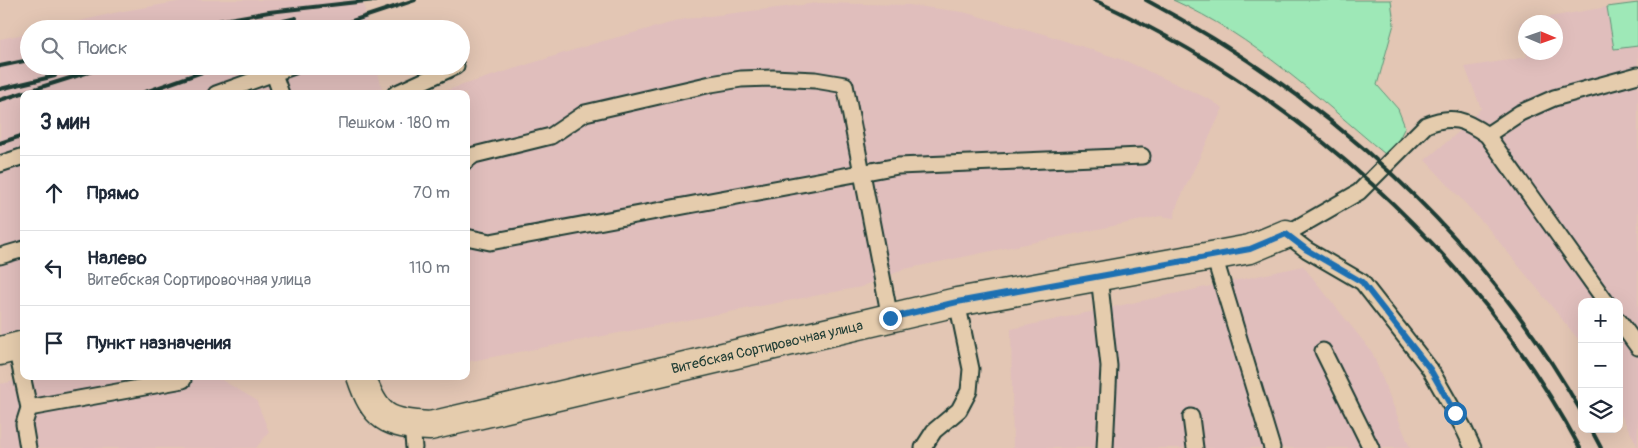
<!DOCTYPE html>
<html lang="ru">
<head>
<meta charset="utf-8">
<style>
	body { margin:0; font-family:Pangolin,sans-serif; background:#f6f6f7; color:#1f2937 }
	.controls { position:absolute; right:15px; bottom:15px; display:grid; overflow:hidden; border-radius:10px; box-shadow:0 5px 20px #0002 }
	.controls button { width:45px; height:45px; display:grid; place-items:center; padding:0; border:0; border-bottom:1px solid #e0e1e3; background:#fff; color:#1f2937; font:25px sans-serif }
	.compass { position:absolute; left:1518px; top:15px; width:45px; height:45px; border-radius:50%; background:#fff; box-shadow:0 5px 20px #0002; rotate:92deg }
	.stop { position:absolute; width:15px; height:15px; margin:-11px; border:4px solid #1f6fb2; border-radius:50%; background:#fff }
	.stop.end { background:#1f6fb2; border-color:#fff; box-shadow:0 1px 5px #0008 }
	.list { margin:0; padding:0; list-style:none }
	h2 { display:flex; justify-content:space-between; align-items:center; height:65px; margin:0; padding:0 20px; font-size:21px }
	h2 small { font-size:16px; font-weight:400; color:#747a83 }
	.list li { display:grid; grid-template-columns:32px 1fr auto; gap:15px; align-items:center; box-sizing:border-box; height:75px; padding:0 20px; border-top:1px solid #e0e1e3 }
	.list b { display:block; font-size:19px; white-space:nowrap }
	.list p { margin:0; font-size:16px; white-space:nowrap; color:#747a83 }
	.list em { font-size:16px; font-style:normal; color:#747a83 }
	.icon { flex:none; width:28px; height:28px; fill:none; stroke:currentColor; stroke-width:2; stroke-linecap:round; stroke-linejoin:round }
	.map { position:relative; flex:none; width:1638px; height:448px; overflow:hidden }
	.search { position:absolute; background:#fff; box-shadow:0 5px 20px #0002; left:20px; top:20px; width:450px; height:55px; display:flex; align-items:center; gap:12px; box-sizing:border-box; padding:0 18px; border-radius:28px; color:#747a83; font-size:19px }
	.panel { position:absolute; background:#fff; box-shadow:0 5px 20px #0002; left:20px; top:90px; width:450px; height:290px; border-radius:10px }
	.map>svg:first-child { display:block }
</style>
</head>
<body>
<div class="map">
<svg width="1638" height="448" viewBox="0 0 1638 448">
	<rect width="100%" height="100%" fill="#e3c6b4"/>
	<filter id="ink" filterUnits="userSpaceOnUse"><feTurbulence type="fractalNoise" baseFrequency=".02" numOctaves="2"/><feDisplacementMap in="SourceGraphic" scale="10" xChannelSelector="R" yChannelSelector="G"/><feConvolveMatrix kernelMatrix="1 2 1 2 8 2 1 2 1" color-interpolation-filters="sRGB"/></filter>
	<g filter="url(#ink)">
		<g fill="#e0bebc">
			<polygon points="189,0 363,0 368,29 45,29 123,11"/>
			<polygon points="818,3 909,5 963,12 1047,35 1126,61 1209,99 1223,108 1177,205 1174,218 1161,216 905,269 861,287 466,362 466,94 434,94 596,43 685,19"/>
			<polygon points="1607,7 1614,49 1638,46 1638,447 1619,411 1619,302 1582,302 1582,344 1488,228 1425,160 1461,130 1481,108 1465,67 1527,57 1526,53 1556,52 1556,22 1526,22 1525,49 1520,22"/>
			<polygon points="29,33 29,66 376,66 382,88 364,94 24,94 24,333 0,339 0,39"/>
			<polygon points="1303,266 1372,352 1410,448 1013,448 1011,329"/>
			<polygon points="39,376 215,376 256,400 269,432 256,448 0,448 0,384"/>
		</g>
		<g fill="#9ee8b7" stroke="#5e9276">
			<path d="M1173,0H1391L1394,24L1377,85L1398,109L1405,127L1396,145L1385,154C1318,98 1254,36 1173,0Z"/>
			<polygon points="1638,3 1638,46 1614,49 1607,7"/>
		</g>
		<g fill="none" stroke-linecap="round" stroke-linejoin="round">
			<g stroke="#1f3d34" stroke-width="19">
				<g id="lane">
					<polyline points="274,74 281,94"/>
					<polyline points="216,94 294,66"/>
					<polyline points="395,94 456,66"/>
					<polyline points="1487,135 1520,113 1554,98 1638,75"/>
					<polyline points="466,161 474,155 551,136 585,113 711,84 741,79 773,78 815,80 845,85 890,318"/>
					<polyline points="0,164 24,156"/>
					<polyline points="466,237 490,242 898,166 1142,156"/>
					<polyline points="0,256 24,249"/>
					<polyline points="1214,256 1272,448"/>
					<polyline points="1099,276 1109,366 1105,448"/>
					<polyline points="1619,321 1638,347"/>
					<polyline points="16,347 29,408 24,424 28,448"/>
					<polyline points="1323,351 1371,448"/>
					<polyline points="29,408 183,380"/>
					<polyline points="1191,417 1195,448"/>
					<polyline points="412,425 414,448"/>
					<polyline points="923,448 934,431 959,410 969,391 971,369 957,302"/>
					<path d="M1473,448L1463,427L1430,369L1362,282L1307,250L1286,234L1359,192L1426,125C1452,114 1465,120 1487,135L1606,302"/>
				</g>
			</g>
			<g stroke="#1f3d34" stroke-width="31">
				<g id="street">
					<polyline points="0,351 24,345"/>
					<path d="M361,376C375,418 387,424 430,426L957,302L1250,249L1286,234"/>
				</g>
			</g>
			<use href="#lane" stroke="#e5ccad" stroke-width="15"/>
			<use href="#street" stroke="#e5ccad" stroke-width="28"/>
			<g stroke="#1f3d34" stroke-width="4">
				<path d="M1094,0C1295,92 1475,252 1580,448"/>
				<path d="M1146,0C1325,95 1482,236 1582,413"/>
				<polyline points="172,29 269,12 375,0"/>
				<polyline points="250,29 296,18"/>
				<polyline points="328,29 415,0"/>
				<polyline points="0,66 29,60"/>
				<polyline points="0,89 55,76"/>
				<polyline points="140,94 219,66"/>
				<polyline points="0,100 108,66"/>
				<polyline points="0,143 24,135"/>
				<polyline points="1591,429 1601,448"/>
			</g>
		</g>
	</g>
	<g fill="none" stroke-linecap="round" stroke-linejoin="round" filter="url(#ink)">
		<polyline stroke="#1f6fb2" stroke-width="6" points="890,318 957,302 1250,249 1286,234 1307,250 1362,282 1430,369 1455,413"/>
	</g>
	<g text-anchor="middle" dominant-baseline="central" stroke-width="4" stroke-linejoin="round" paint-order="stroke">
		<g font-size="14" fill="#1f3d34" stroke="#e5ccad">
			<text transform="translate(767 347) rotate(-13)">Витебская Сортировочная улица</text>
		</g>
	</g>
</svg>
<div class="controls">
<button>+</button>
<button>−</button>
<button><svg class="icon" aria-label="layers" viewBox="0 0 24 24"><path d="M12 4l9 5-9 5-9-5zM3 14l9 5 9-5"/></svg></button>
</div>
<svg class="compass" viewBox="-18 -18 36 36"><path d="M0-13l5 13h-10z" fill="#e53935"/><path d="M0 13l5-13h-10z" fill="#747a83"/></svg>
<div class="stop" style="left:1455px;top:413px"></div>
<div class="stop end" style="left:890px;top:318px"></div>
<div class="search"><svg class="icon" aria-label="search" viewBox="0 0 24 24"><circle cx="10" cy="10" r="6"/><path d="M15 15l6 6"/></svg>Поиск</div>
<section class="panel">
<h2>3 мин<small>Пешком · 180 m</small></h2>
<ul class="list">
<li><svg class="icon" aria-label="ahead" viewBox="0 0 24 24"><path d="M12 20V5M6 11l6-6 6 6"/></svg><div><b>Прямо</b></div><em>70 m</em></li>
<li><svg class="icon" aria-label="left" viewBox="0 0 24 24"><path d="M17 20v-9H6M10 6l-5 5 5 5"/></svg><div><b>Налево</b><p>Витебская Сортировочная улица</p></div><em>110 m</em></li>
<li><svg class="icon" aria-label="arrive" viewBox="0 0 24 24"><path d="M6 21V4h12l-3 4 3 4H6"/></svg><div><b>Пункт назначения</b></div></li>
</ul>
</section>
</div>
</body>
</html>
